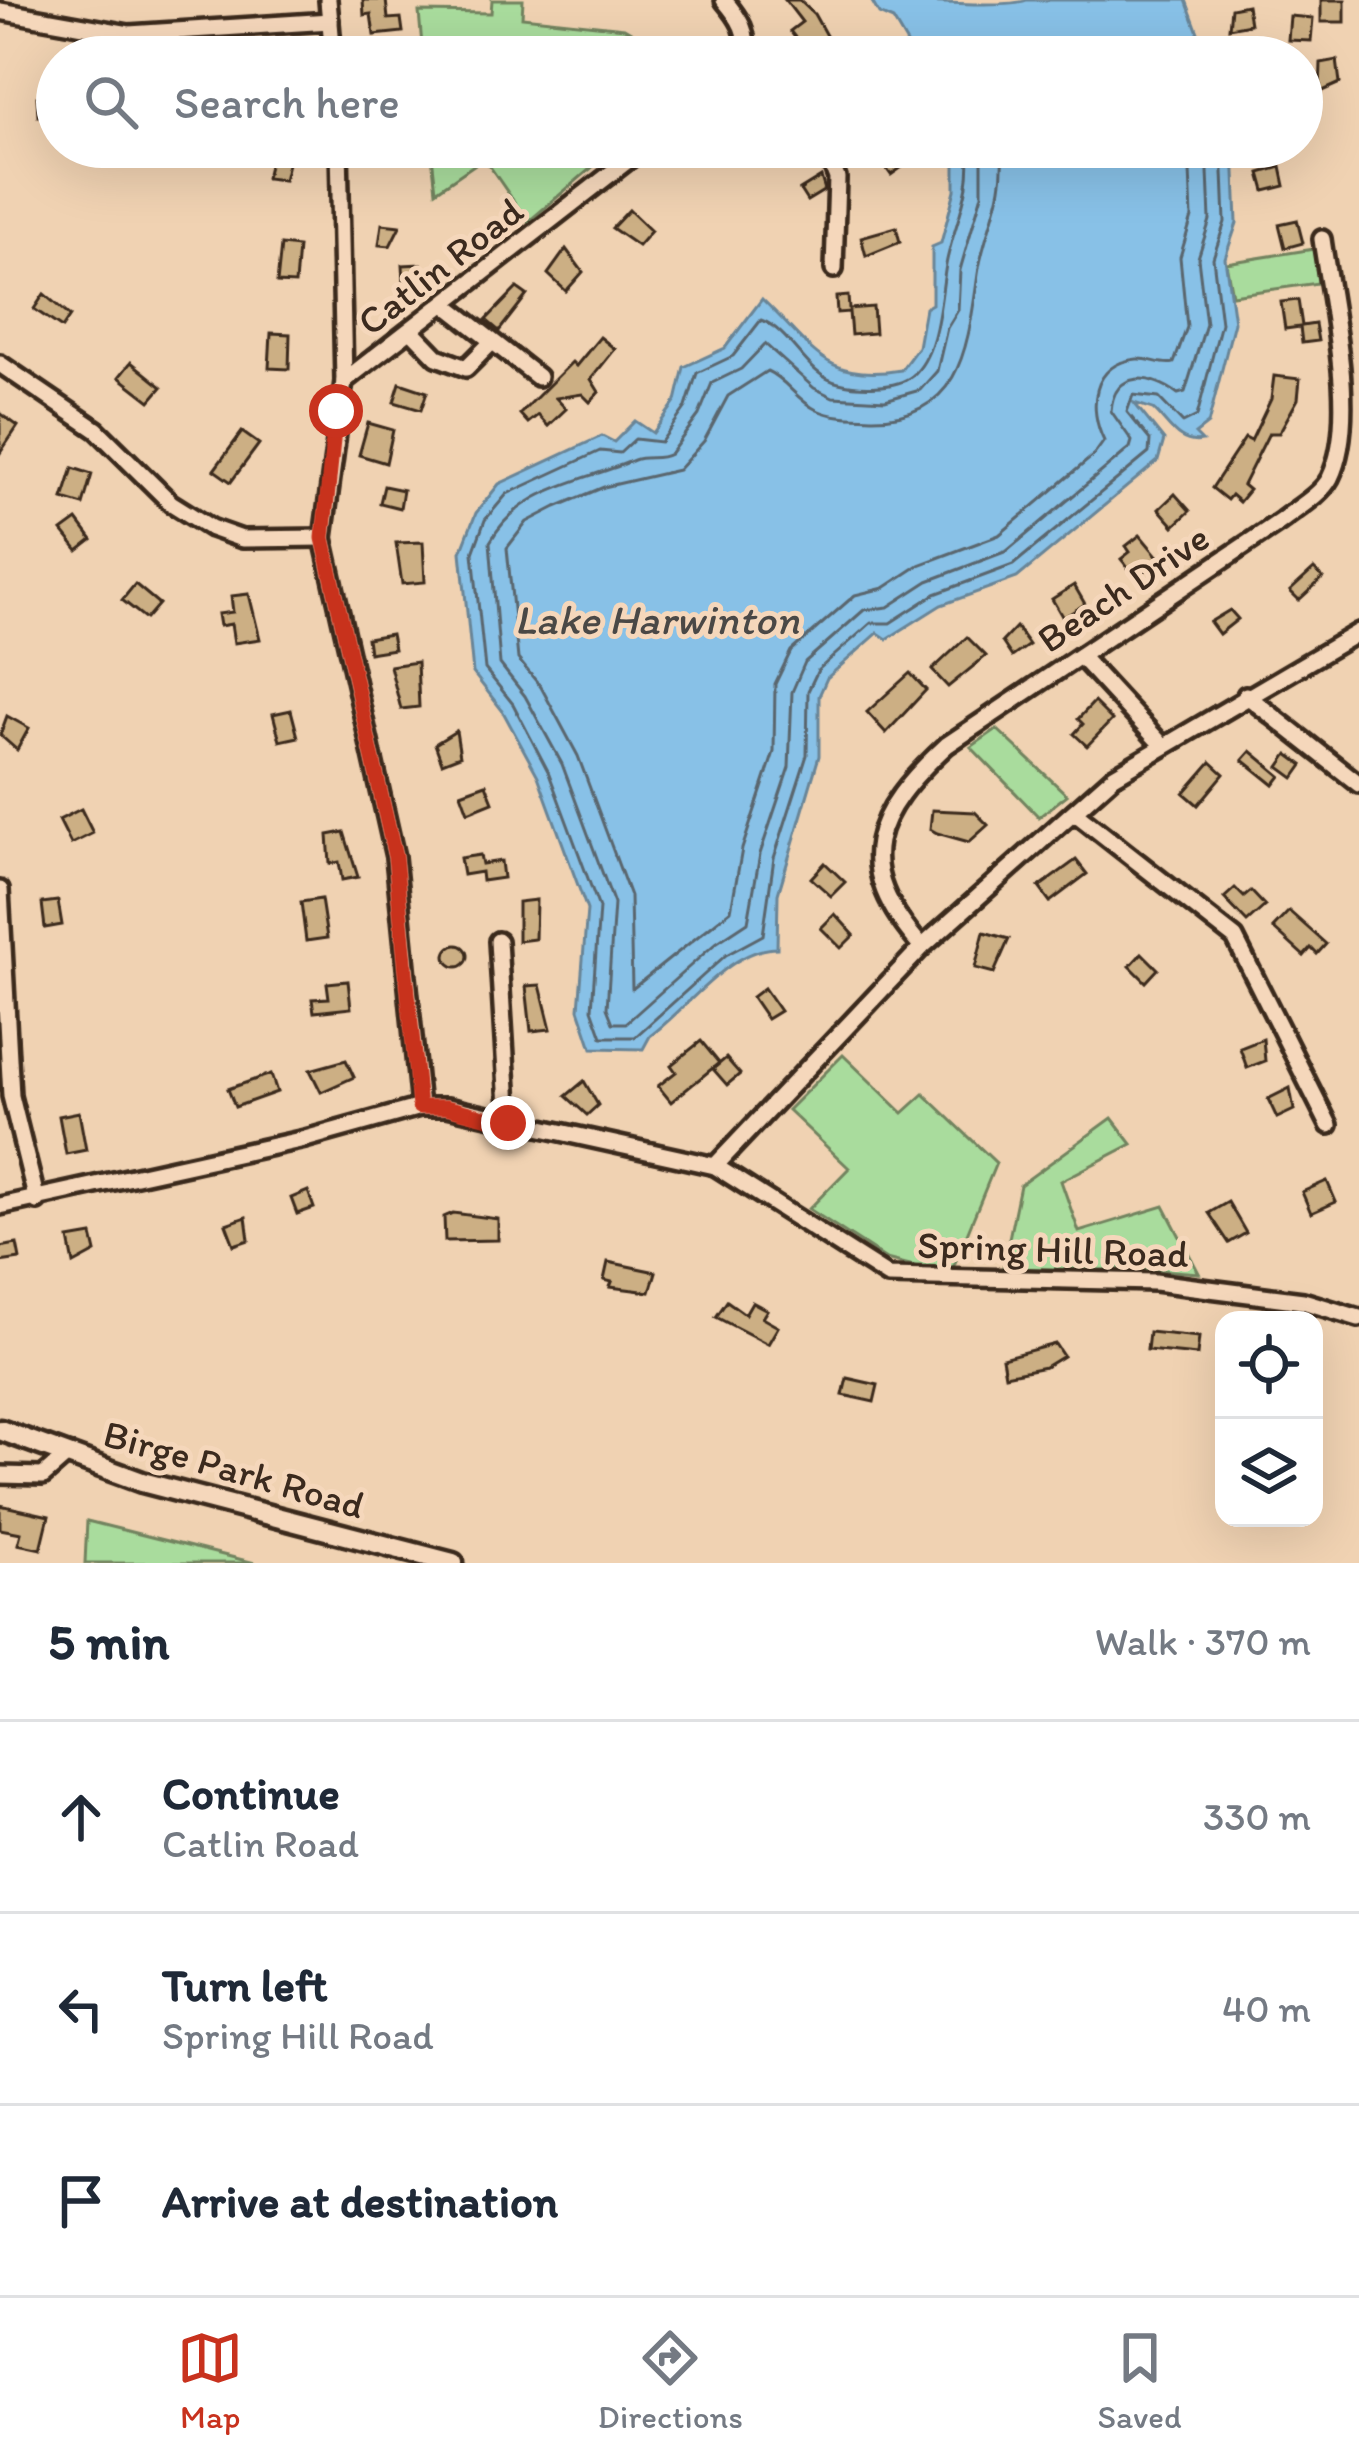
<!DOCTYPE html>
<html lang="en">
<head>
<meta charset="utf-8">
<style>
	body { margin:0; font-family:Itim,sans-serif; background:#f2f2f3; color:#1f2937 }
	.controls { position:absolute; right:36px; bottom:36px; display:grid; overflow:hidden; border-radius:24px; box-shadow:0 12px 48px #0002 }
	.controls button { width:108px; height:108px; display:grid; place-items:center; padding:0; border:0; border-bottom:3px solid #e0e1e3; background:#fff; color:#1f2937; font:60px sans-serif }
	.stop { position:absolute; width:36px; height:36px; margin:-27px; border:9px solid #c8321e; border-radius:50%; background:#fff }
	.stop.end { background:#c8321e; border-color:#fff; box-shadow:0 3px 12px #0008 }
	.list { margin:0; padding:0; list-style:none }
	h2 { display:flex; justify-content:space-between; align-items:center; height:156px; margin:0; padding:0 48px; font-size:51px }
	h2 small { font-size:39px; font-weight:400; color:#747a83 }
	.list li { display:grid; grid-template-columns:78px 1fr auto; gap:36px; align-items:center; box-sizing:border-box; height:192px; padding:0 48px; border-top:3px solid #e0e1e3 }
	.list b { display:block; font-size:45px; white-space:nowrap }
	.list p { margin:0; font-size:39px; white-space:nowrap; color:#747a83 }
	.list em { font-size:39px; font-style:normal; color:#747a83 }
	.icon { flex:none; width:66px; height:66px; fill:none; stroke:currentColor; stroke-width:2; stroke-linecap:round; stroke-linejoin:round }
	.map { position:relative; flex:none; width:1359px; height:1563px; overflow:hidden }
	.search { position:absolute; background:#fff; box-shadow:0 12px 48px #0002; left:36px; right:36px; top:36px; height:132px; display:flex; align-items:center; gap:30px; box-sizing:border-box; padding:0 42px; border-radius:66px; color:#747a83; font-size:45px }
	.sheet { height:732px; background:#fff }
	nav { display:flex; justify-content:space-around; align-items:center; box-sizing:border-box; height:168px; border-top:3px solid #e0e1e3; background:#fff; font-size:33px; color:#747a83 }
	nav a { display:grid; justify-items:center; gap:6px }
	nav .on { color:#c8321e }
	.map>svg:first-child { display:block }
</style>
</head>
<body>
<div class="map">
<svg width="1359" height="1563" viewBox="0 0 1359 1563">
	<rect width="100%" height="100%" fill="#f0d2b2"/>
	<filter id="ink" filterUnits="userSpaceOnUse"><feTurbulence type="fractalNoise" baseFrequency=".00833" numOctaves="2"/><feDisplacementMap in="SourceGraphic" scale="24" xChannelSelector="R" yChannelSelector="G"/><feConvolveMatrix kernelMatrix="1 2 1 2 8 2 1 2 1" color-interpolation-filters="sRGB"/></filter>
	<g filter="url(#ink)">
		<g fill="#a9dc9d" stroke="#72835e" stroke-width="3">
			<polygon points="492,0 523,0 522,17 624,28 636,35 603,57 423,57 419,12 491,13"/>
			<polygon points="431,147 616,147 528,222 484,158 436,191"/>
			<polygon points="1314,249 1318,283 1232,295 1226,263"/>
			<polygon points="997,729 1067,795 1039,817 971,747"/>
			<polygon points="843,1055 903,1113 924,1094 996,1163 950,1275 886,1259 809,1209 849,1168 788,1110"/>
			<polygon points="1112,1118 1132,1144 1061,1181 1079,1232 1164,1206 1199,1273 1135,1268 1001,1277 1020,1185"/>
			<polygon points="87,1521 255,1563 85,1563"/>
		</g>
		<g fill="#88c1e7" stroke="#698597" stroke-width="3">
			<path d="M871,0C902,0 1007,9 1027,0H1186L1207,57H915L893,20L879,14Z"/>
			<path d="M955,147H1234L1237,223L1225,258L1234,322L1208,424L1195,434L1202,441C1178,446 1168,422 1153,409L1134,403L1164,440L1158,461L1017,578L941,605L887,639L878,633L827,678L819,696V756L778,894L777,948C730,948 688,1008 650,1036L643,1049L592,1048L579,1009L587,910L538,776L502,710L473,673L461,552L476,513L499,484L602,436L614,442L635,421L653,433L676,401L684,367L725,348L762,299C813,347 824,383 901,370L918,347L925,308L932,304V247L941,243L955,190Z"/>
		</g>
		<g fill="none" stroke-linecap="round" stroke-linejoin="round">
			<g stroke="#5a666e" stroke-width="3">
				<path d="M967,147C975,189 953,225 946,265C940,297 939,354 912,376C896,389 858,388 839,383C806,376 792,331 761,320L733,356L697,373L686,407L661,442L635,439L620,453L600,451L507,494L485,520L473,553L485,669L513,704L548,771L599,908L592,1009L602,1037H635L726,955L763,935L774,858L807,755L808,691L818,670L871,623H890L935,594L1013,565L1149,453L1150,440L1127,412L1133,395L1159,398L1183,423L1197,416L1221,323L1213,258L1225,222L1222,147"/>
				<path d="M982,147V194L960,270L958,310L947,328L937,371L920,390L885,400L833,397L814,388L765,344L741,369L712,383L699,415L670,454C658,461 646,455 634,460C584,482 521,486 490,542L500,664L525,696L562,764L614,904L607,1008L613,1023H626L716,943L748,922L760,854L789,767L792,692L805,662L864,610L888,607L928,581L1007,551L1130,448L1132,441L1111,411C1114,368 1153,375 1178,394L1185,392L1206,324L1198,258L1210,220L1207,147"/>
				<path d="M1001,147C1008,193 984,231 978,274C968,343 963,419 872,418C853,417 835,418 817,410C797,401 786,379 767,371L728,396L704,441L678,470L604,487L556,507L527,522L507,548L518,659L541,687L578,756L630,896L632,989L731,910L742,849L774,752L775,684L791,651L855,595L884,588L919,565L999,535L1094,455L1104,441C1088,409 1091,363 1137,359C1150,358 1162,366 1174,363L1187,327L1180,257L1192,217L1189,147"/>
			</g>
		</g>
		<g fill="#ccaf84" stroke="#3b2a1e" stroke-width="3">
			<polygon points="363,0 386,0 388,19 401,18 403,32 374,35 371,14 364,15"/>
			<polygon points="785,0 799,0 814,14 838,57 813,57 800,44 790,31 802,22"/>
			<rect x="1321" y="0" width="24" height="22"/>
			<polygon points="1247,5 1250,24 1229,28 1231,8"/>
			<polygon points="1290,16 1313,18 1311,41 1288,40"/>
			<polygon points="1337,60 1340,83 1320,92 1321,63"/>
			<polygon points="57,96 57,114 38,116 37,97"/>
			<polygon points="871,147 897,147 908,163 891,175"/>
			<polygon points="273,148 291,150 284,180 266,178"/>
			<polygon points="1281,167 1285,186 1265,191 1260,173"/>
			<polygon points="821,177 825,190 807,201 800,190"/>
			<polygon points="629,210 651,231 638,246 612,228"/>
			<polygon points="1297,220 1303,243 1285,248 1279,224"/>
			<polygon points="382,224 400,226 390,246 379,245"/>
			<polygon points="896,227 900,242 866,256 861,237"/>
			<polygon points="281,245 298,247 295,284 277,283"/>
			<polygon points="566,249 583,272 566,291 548,274"/>
			<polygon points="421,264 422,282 404,283 403,265"/>
			<polygon points="517,288 527,295 499,331 486,320"/>
			<polygon points="44,294 70,316 62,328 34,309"/>
			<polygon points="848,296 849,309 873,307 875,333 851,335 849,312 837,313 836,297"/>
			<polygon points="1298,300 1302,326 1315,324 1318,341 1302,343 1300,327 1285,329 1281,302"/>
			<polygon points="271,333 290,334 289,369 269,368"/>
			<polygon points="600,337 615,349 591,379 599,392 590,402 582,394 556,398 566,409 548,426 538,415 528,423 520,414 572,362 576,366"/>
			<polygon points="131,362 162,387 150,401 119,377"/>
			<polygon points="1274,376 1300,379 1298,399 1279,433 1269,433 1243,485 1249,490 1239,502 1231,495 1227,500 1212,488 1245,438 1251,441 1271,399"/>
			<polygon points="400,383 427,392 421,410 394,402"/>
			<polygon points="0,413 18,426 0,453"/>
			<polygon points="368,423 393,430 386,463 359,455"/>
			<polygon points="242,432 259,444 231,482 214,470"/>
			<polygon points="73,468 92,474 83,505 63,499"/>
			<polygon points="384,486 403,490 400,508 380,503"/>
			<polygon points="1175,494 1190,511 1174,526 1159,509"/>
			<polygon points="77,520 92,540 78,551 62,531"/>
			<polygon points="1140,535 1160,559 1136,578 1121,559 1130,552 1126,546"/>
			<polygon points="423,542 425,582 402,584 396,543"/>
			<polygon points="1314,569 1323,578 1299,600 1290,591"/>
			<polygon points="135,584 159,604 146,619 122,600"/>
			<polygon points="1074,585 1085,604 1063,618 1052,599"/>
			<polygon points="249,594 260,639 234,643 231,624 220,626 218,614 233,612 231,596"/>
			<polygon points="1230,610 1238,619 1219,634 1210,622"/>
			<polygon points="1016,627 1029,645 1012,657 1002,642"/>
			<polygon points="391,634 394,649 369,653 367,638"/>
			<polygon points="967,637 986,656 948,687 932,670"/>
			<polygon points="417,662 419,707 401,709 390,666"/>
			<polygon points="910,673 926,690 886,733 867,712"/>
			<polygon points="1094,702 1112,720 1087,746 1074,734 1083,724 1078,719"/>
			<polygon points="291,710 298,737 280,741 273,714"/>
			<polygon points="7,716 29,728 17,750 0,735"/>
			<polygon points="456,731 460,756 442,763 435,744"/>
			<polygon points="1251,751 1281,776 1274,785 1243,760"/>
			<polygon points="1288,754 1303,765 1294,778 1279,767"/>
			<polygon points="1211,762 1224,774 1198,805 1184,793"/>
			<polygon points="486,784 493,802 468,812 461,793"/>
			<polygon points="81,809 93,833 71,844 59,820"/>
			<polygon points="932,810 975,812 988,825 969,842 937,833 930,829"/>
			<polygon points="344,832 358,877 342,880 339,862 330,864 328,835"/>
			<polygon points="480,855 482,864 501,861 503,878 482,881 481,872 463,875 460,858"/>
			<polygon points="1076,860 1087,874 1050,902 1039,887"/>
			<polygon points="825,863 845,882 831,896 811,878"/>
			<polygon points="1235,888 1244,897 1251,891 1265,906 1247,922 1224,898"/>
			<polygon points="321,899 327,938 306,941 301,902"/>
			<polygon points="536,900 535,939 518,941 518,902"/>
			<polygon points="58,901 62,925 45,928 42,903"/>
			<polygon points="1289,911 1326,944 1317,954 1311,948 1304,956 1273,928"/>
			<polygon points="835,914 854,935 841,948 821,928"/>
			<polygon points="984,932 1009,939 994,973 975,968"/>
			<circle cx="457" cy="956" r="11"/>
			<polygon points="1142,953 1158,969 1146,982 1130,966"/>
			<polygon points="348,981 351,1008 314,1012 312,999 329,998 327,983"/>
			<polygon points="540,985 551,1029 531,1031 526,986"/>
			<polygon points="764,988 780,1011 767,1019 752,997"/>
			<polygon points="1263,1039 1265,1061 1247,1068 1240,1048"/>
			<polygon points="701,1041 719,1063 671,1102 658,1086 676,1072 671,1065"/>
			<polygon points="726,1058 740,1074 727,1085 713,1069"/>
			<polygon points="346,1060 354,1077 321,1092 310,1070"/>
			<polygon points="271,1074 277,1092 235,1107 228,1089"/>
			<polygon points="584,1081 598,1105 587,1115 566,1096"/>
			<polygon points="1290,1088 1294,1110 1277,1118 1268,1099"/>
			<polygon points="79,1112 86,1150 66,1154 59,1116"/>
			<polygon points="1327,1181 1336,1202 1311,1213 1302,1192"/>
			<polygon points="308,1191 314,1208 297,1214 291,1198"/>
			<polygon points="1228,1202 1246,1233 1229,1243 1209,1213"/>
			<polygon points="453,1213 498,1219 498,1240 445,1241 444,1217"/>
			<polygon points="246,1217 249,1240 234,1245 226,1224"/>
			<polygon points="92,1235 96,1252 74,1264 69,1239"/>
			<polygon points="17,1244 20,1259 0,1262 0,1247"/>
			<polygon points="608,1262 656,1272 650,1292 610,1287 612,1282 604,1280"/>
			<polygon points="727,1301 745,1314 752,1302 767,1310 762,1318 778,1327 768,1344 716,1317"/>
			<polygon points="1149,1332 1199,1337 1197,1355 1147,1350"/>
			<polygon points="1055,1344 1063,1356 1045,1367 1005,1375 1002,1358"/>
			<polygon points="847,1378 878,1385 874,1402 843,1395"/>
			<polygon points="0,1505 49,1516 41,1549 18,1544 21,1533 0,1529"/>
		</g>
		<g fill="none" stroke-linecap="round" stroke-linejoin="round">
			<g stroke="#3b2a1e" stroke-width="24">
				<g id="minor">
					<polyline points="328,0 333,57"/>
					<path d="M724,0C740,19 749,32 745,57"/>
					<polyline points="0,11 129,34 330,21"/>
					<polyline points="339,147 344,381"/>
					<polyline points="825,147 837,178 834,269"/>
					<polyline points="446,305 538,377"/>
					<polyline points="412,331 437,357 466,368 491,343"/>
					<polyline points="0,364 97,430 171,503 211,528 242,539 323,538"/>
					<polyline points="1080,656 1163,746"/>
					<polyline points="1246,695 1359,784"/>
					<polyline points="1074,812 1235,938 1329,1125"/>
					<polyline points="0,890 11,1096 37,1201"/>
					<polyline points="498,941 509,1122"/>
					<path d="M922,947C849,865 872,814 947,745L1281,521C1296,509 1321,495 1330,478C1359,419 1331,304 1322,239"/>
					<polyline points="420,1107 395,857 323,538 344,381 645,147"/>
					<polyline points="715,1166 922,947 1114,776 1359,632"/>
					<polyline points="0,1206 305,1139 420,1107 447,1107 715,1166 888,1276 1155,1282 1303,1301 1359,1318"/>
					<polyline points="0,1475 43,1476 67,1455"/>
				</g>
			</g>
			<g stroke="#3b2a1e" stroke-width="27">
				<polyline id="major" points="0,1430 142,1482 453,1563"/>
			</g>
			<use href="#minor" stroke="#f5d7bb" stroke-width="15"/>
			<use href="#major" stroke="#f5d7bb" stroke-width="18"/>
		</g>
	</g>
	<g fill="none" stroke-linecap="round" stroke-linejoin="round" filter="url(#ink)">
		<polyline stroke="#c8321e" stroke-width="15" points="336,411 323,538 395,857 419,1107 446,1107 508,1123"/>
	</g>
	<g text-anchor="middle" dominant-baseline="central" stroke-width="10" stroke-linejoin="round" paint-order="stroke">
		<g font-size="39" fill="#3b2a1e" stroke="#f5d7bb">
			<text transform="translate(440 266) rotate(-38)">Catlin Road</text>
			<text transform="translate(1123 588) rotate(-34)">Beach Drive</text>
			<text transform="translate(1053 1249) rotate(2)">Spring Hill Road</text>
			<text transform="translate(234 1469) rotate(16)">Birge Park Road</text>
		</g>
		<g font-size="42" font-style="italic" fill="#4a4846" stroke="#f5d7bb">
			<text x="657" y="619">Lake Harwinton</text>
		</g>
	</g>
</svg>
<div class="controls">
<button><svg class="icon" aria-label="locate" viewBox="0 0 24 24"><circle cx="12" cy="12" r="6"/><path d="M12 2v4M12 18v4M2 12h4M18 12h4"/></svg></button>
<button><svg class="icon" aria-label="layers" viewBox="0 0 24 24"><path d="M12 4l9 5-9 5-9-5zM3 14l9 5 9-5"/></svg></button>
</div>
<div class="stop" style="left:336px;top:411px"></div>
<div class="stop end" style="left:508px;top:1123px"></div>
<div class="search"><svg class="icon" aria-label="search" viewBox="0 0 24 24"><circle cx="10" cy="10" r="6"/><path d="M15 15l6 6"/></svg>Search here</div>
</div>
<section class="sheet">
<h2>5 min<small>Walk · 370 m</small></h2>
<ul class="list">
<li><svg class="icon" aria-label="ahead" viewBox="0 0 24 24"><path d="M12 20V5M6 11l6-6 6 6"/></svg><div><b>Continue</b><p>Catlin Road</p></div><em>330 m</em></li>
<li><svg class="icon" aria-label="left" viewBox="0 0 24 24"><path d="M17 20v-9H6M10 6l-5 5 5 5"/></svg><div><b>Turn left</b><p>Spring Hill Road</p></div><em>40 m</em></li>
<li><svg class="icon" aria-label="arrive" viewBox="0 0 24 24"><path d="M6 21V4h12l-3 4 3 4H6"/></svg><div><b>Arrive at destination</b></div></li>
</ul>
</section>
<nav>
<a class="on"><svg class="icon" aria-label="map" viewBox="0 0 24 24"><path d="M3 6l6-2 6 2 6-2v14l-6 2-6-2-6 2zM9 4v14M15 6v14"/></svg>Map</a>
<a><svg class="icon" aria-label="directions" viewBox="0 0 24 24"><path d="M12 3l9 9-9 9-9-9zM9 14v-3h6M13 9l2 2-2 2"/></svg>Directions</a>
<a><svg class="icon" aria-label="saved" viewBox="0 0 24 24"><path d="M7 4h10v16l-5-4-5 4z"/></svg>Saved</a>
</nav>
</body>
</html>
